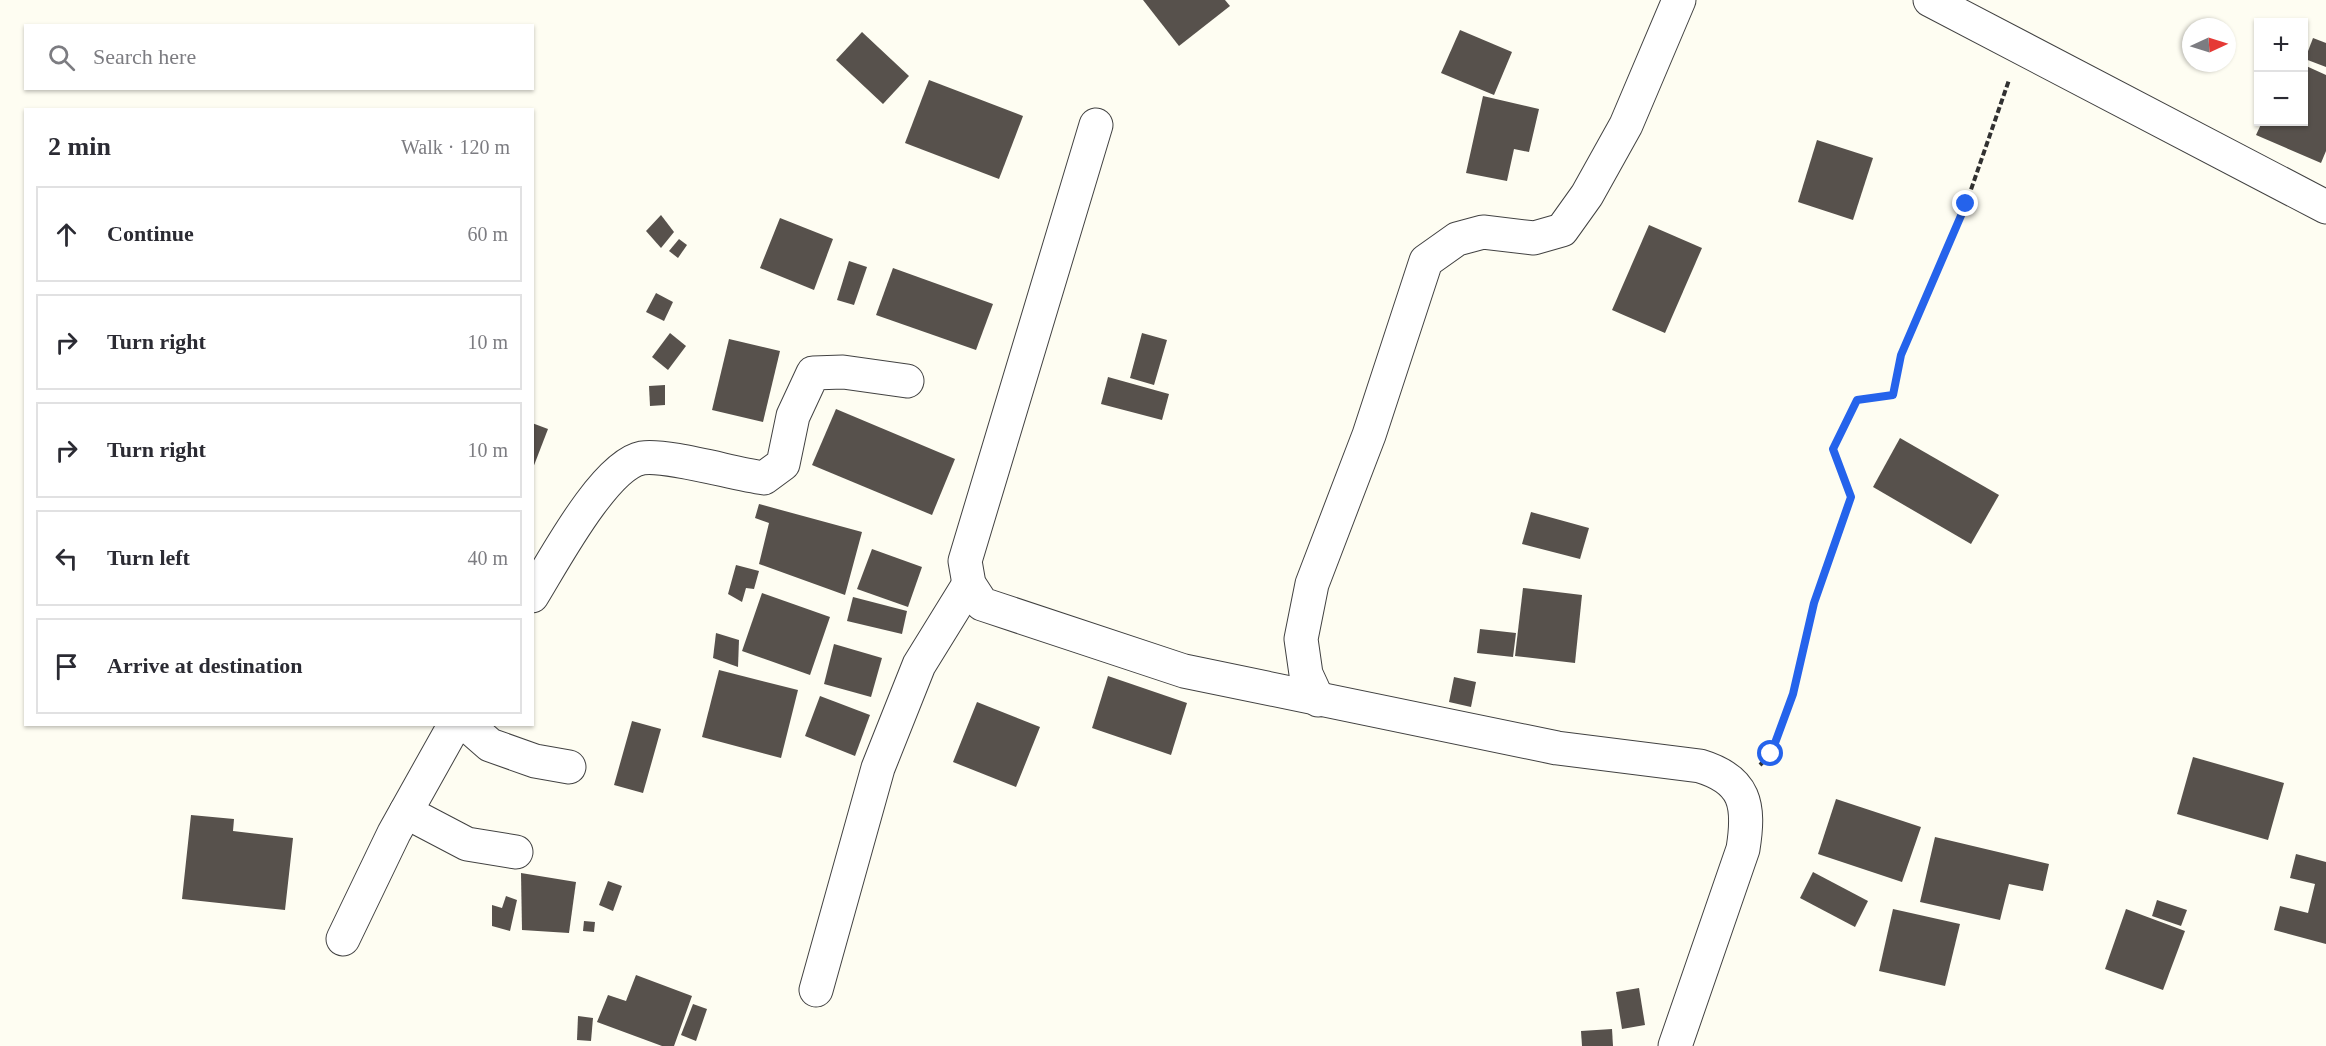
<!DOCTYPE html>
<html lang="en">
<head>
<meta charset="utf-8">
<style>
	body { margin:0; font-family:"Times New Roman",serif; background:#f2f2f3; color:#2b2b33 }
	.controls { position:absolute; right:18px; top:18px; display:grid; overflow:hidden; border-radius:0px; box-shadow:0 2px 4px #0004 }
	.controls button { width:54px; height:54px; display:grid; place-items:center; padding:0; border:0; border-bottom:2px solid #e1e1e2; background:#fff; color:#2b2b33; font:30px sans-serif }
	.compass { position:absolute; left:2182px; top:18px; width:54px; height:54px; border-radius:50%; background:#fff; box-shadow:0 2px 4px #0004; rotate:86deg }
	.stop { position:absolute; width:18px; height:18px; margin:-14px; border:4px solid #2563eb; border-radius:50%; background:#fff }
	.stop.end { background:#2563eb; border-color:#fff; box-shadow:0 2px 6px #0008 }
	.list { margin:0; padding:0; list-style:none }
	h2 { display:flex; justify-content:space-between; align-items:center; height:78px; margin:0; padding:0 24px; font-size:26px }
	h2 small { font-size:20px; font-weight:400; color:#7c7c81 }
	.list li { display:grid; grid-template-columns:39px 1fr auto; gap:18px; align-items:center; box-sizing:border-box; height:96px; margin:0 12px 12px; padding:0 12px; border:2px solid #e1e1e2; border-radius:0px }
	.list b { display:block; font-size:22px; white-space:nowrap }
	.list em { font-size:20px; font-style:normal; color:#7c7c81 }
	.icon { flex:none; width:33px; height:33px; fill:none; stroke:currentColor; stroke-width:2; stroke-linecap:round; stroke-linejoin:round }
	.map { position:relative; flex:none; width:2326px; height:1046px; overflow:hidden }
	.search { position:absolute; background:#fff; box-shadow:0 2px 4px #0004; left:24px; top:24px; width:510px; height:66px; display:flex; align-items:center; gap:15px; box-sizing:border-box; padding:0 21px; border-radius:0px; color:#7c7c81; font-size:22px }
	.panel { position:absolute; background:#fff; box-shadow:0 2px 4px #0004; left:24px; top:108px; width:510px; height:618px; border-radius:0px }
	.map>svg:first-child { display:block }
</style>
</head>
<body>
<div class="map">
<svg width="2326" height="1046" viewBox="0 0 2326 1046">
	<rect width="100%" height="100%" fill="#fefdf2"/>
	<g fill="#57514c">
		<polygon points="1143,0 1225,0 1230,6 1179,46"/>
		<polygon points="1460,30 1512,52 1494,95 1441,73"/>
		<polygon points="862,32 909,76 883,104 836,60"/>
		<polygon points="2313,38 2326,43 2326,67 2305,59"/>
		<polygon points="2304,65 2326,75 2326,151 2321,163 2256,135 2262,122 2304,122"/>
		<polygon points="929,80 1023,116 999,179 905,143"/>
		<polygon points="1483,96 1539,109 1529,152 1514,149 1507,181 1466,173"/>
		<polygon points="1817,140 1873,158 1853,220 1798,202"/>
		<polygon points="661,215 674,232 661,248 646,231"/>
		<polygon points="780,218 833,239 814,290 760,268"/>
		<polygon points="1649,225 1702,248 1665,333 1612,310"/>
		<polygon points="679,239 687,245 678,258 669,251"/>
		<polygon points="849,261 867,267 854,305 837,300"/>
		<polygon points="893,268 993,304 976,350 876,315"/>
		<polygon points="656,293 673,302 664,321 646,312"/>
		<polygon points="670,333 686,346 668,370 652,357"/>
		<polygon points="1142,333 1167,340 1154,385 1130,378"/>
		<polygon points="729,339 780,351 763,422 712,410"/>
		<polygon points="1108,377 1169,394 1162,420 1101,404"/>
		<polygon points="665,385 665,405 650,406 649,386"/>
		<polygon points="836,409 955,459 932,515 812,465"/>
		<polygon points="532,423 548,429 533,468 532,468"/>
		<polygon points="1900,438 1999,495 1971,544 1873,487"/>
		<polygon points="759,504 862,532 845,595 759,564 769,523 755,518"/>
		<polygon points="1531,512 1589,528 1580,559 1522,544"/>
		<polygon points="872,549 922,567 908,607 857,589"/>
		<polygon points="736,565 759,571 754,589 746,588 742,602 728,594"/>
		<polygon points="1523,588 1582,595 1575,663 1515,656"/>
		<polygon points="762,593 830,617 810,675 742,651"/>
		<polygon points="853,597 907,611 902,634 847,621"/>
		<polygon points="1480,629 1516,633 1513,657 1477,653"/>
		<polygon points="716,633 739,640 738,667 713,658"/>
		<polygon points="834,644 882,658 871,697 824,684"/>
		<polygon points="719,670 798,690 781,758 702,737"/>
		<polygon points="1108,676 1187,703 1171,755 1092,728"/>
		<polygon points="1454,677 1476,682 1471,707 1449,702"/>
		<polygon points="820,696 870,715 855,756 805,736"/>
		<polygon points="977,702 1040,727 1016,787 953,762"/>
		<polygon points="632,721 661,729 643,793 614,785"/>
		<polygon points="2193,757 2284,783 2268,840 2177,814"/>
		<polygon points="1836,799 1921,827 1902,882 1818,854"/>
		<polygon points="191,815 234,819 233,831 293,838 285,910 182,899"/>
		<polygon points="1935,837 2049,864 2043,891 2009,884 2000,920 1920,902"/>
		<polygon points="2296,854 2326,862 2326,944 2274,930 2280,906 2308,913 2315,884 2290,878"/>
		<polygon points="1813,872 1868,901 1855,927 1800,898"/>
		<polygon points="521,873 576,882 569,933 522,930"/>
		<polygon points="608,881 622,886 613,911 599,905"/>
		<polygon points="506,896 517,900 510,931 492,926 492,905 502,908"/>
		<polygon points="2157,900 2187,910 2181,926 2152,916"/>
		<polygon points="1893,909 1960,924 1945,986 1879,971"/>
		<polygon points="2126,909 2185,931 2163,990 2105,969"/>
		<polygon points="584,921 595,922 594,932 583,931"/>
		<polygon points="636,975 692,996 674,1046 662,1046 597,1022 608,995 626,1001"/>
		<polygon points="1639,988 1645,1025 1622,1029 1616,992"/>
		<polygon points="693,1004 707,1009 696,1041 681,1035"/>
		<polygon points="578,1016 593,1018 591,1041 577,1040"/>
		<polygon points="1612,1029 1613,1046 1582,1046 1581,1031"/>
	</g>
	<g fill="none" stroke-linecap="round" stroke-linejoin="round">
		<g stroke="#424242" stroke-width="35">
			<g id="minor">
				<polyline points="1930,0 2326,207"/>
				<path d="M1096,125L965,561L969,584L982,604L1184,671L1557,748L1700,766C1746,780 1750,805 1743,849L1675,1046"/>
				<path d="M532,596C552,564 604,465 642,458C667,454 734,474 764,478L783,464L793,416L813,373L843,372L907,381"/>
				<polyline points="1318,700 1306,674 1301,639 1312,584 1369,435 1426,261 1457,239 1483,232 1534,238 1562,230 1587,195 1626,125 1679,0"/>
				<polyline points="466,724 490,745 535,761 569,767"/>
				<polyline points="406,812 467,844 516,852"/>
				<polyline points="343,939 394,833 455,724"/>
				<polyline points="816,990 878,768 919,665 969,584"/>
			</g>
		</g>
		<polyline stroke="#313131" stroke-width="4" stroke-dasharray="6 3" stroke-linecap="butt" points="1760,765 1771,754 1793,694 1814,603 1851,497 1833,449 1857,400 1893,395 1901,355 1966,204 2009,80"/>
		<use href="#minor" stroke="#fff" stroke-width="33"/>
	</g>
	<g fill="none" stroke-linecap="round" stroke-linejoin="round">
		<polyline stroke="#2563eb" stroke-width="8" points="1771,754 1793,694 1814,603 1851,497 1833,449 1857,400 1893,395 1901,355 1966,204"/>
	</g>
</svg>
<div class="controls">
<button>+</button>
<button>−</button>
</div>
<svg class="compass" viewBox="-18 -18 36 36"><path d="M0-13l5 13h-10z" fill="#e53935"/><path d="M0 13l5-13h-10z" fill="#7c7c81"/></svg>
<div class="stop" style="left:1771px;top:754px"></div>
<div class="stop end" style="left:1966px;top:204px"></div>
<div class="search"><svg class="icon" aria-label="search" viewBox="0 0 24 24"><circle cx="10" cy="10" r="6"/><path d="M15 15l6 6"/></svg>Search here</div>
<section class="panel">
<h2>2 min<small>Walk · 120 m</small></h2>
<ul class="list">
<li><svg class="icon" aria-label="ahead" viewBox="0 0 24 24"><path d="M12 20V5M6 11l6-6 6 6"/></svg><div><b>Continue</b></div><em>60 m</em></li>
<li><svg class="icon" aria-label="right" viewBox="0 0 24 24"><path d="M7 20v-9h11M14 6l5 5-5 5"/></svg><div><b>Turn right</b></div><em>10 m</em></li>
<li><svg class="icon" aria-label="right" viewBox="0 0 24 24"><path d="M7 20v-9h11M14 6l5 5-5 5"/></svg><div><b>Turn right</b></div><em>10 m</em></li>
<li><svg class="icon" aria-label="left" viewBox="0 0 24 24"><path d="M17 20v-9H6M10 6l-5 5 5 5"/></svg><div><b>Turn left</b></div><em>40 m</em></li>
<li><svg class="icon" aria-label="arrive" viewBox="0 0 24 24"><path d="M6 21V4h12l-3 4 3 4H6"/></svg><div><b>Arrive at destination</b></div></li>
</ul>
</section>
</div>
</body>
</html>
